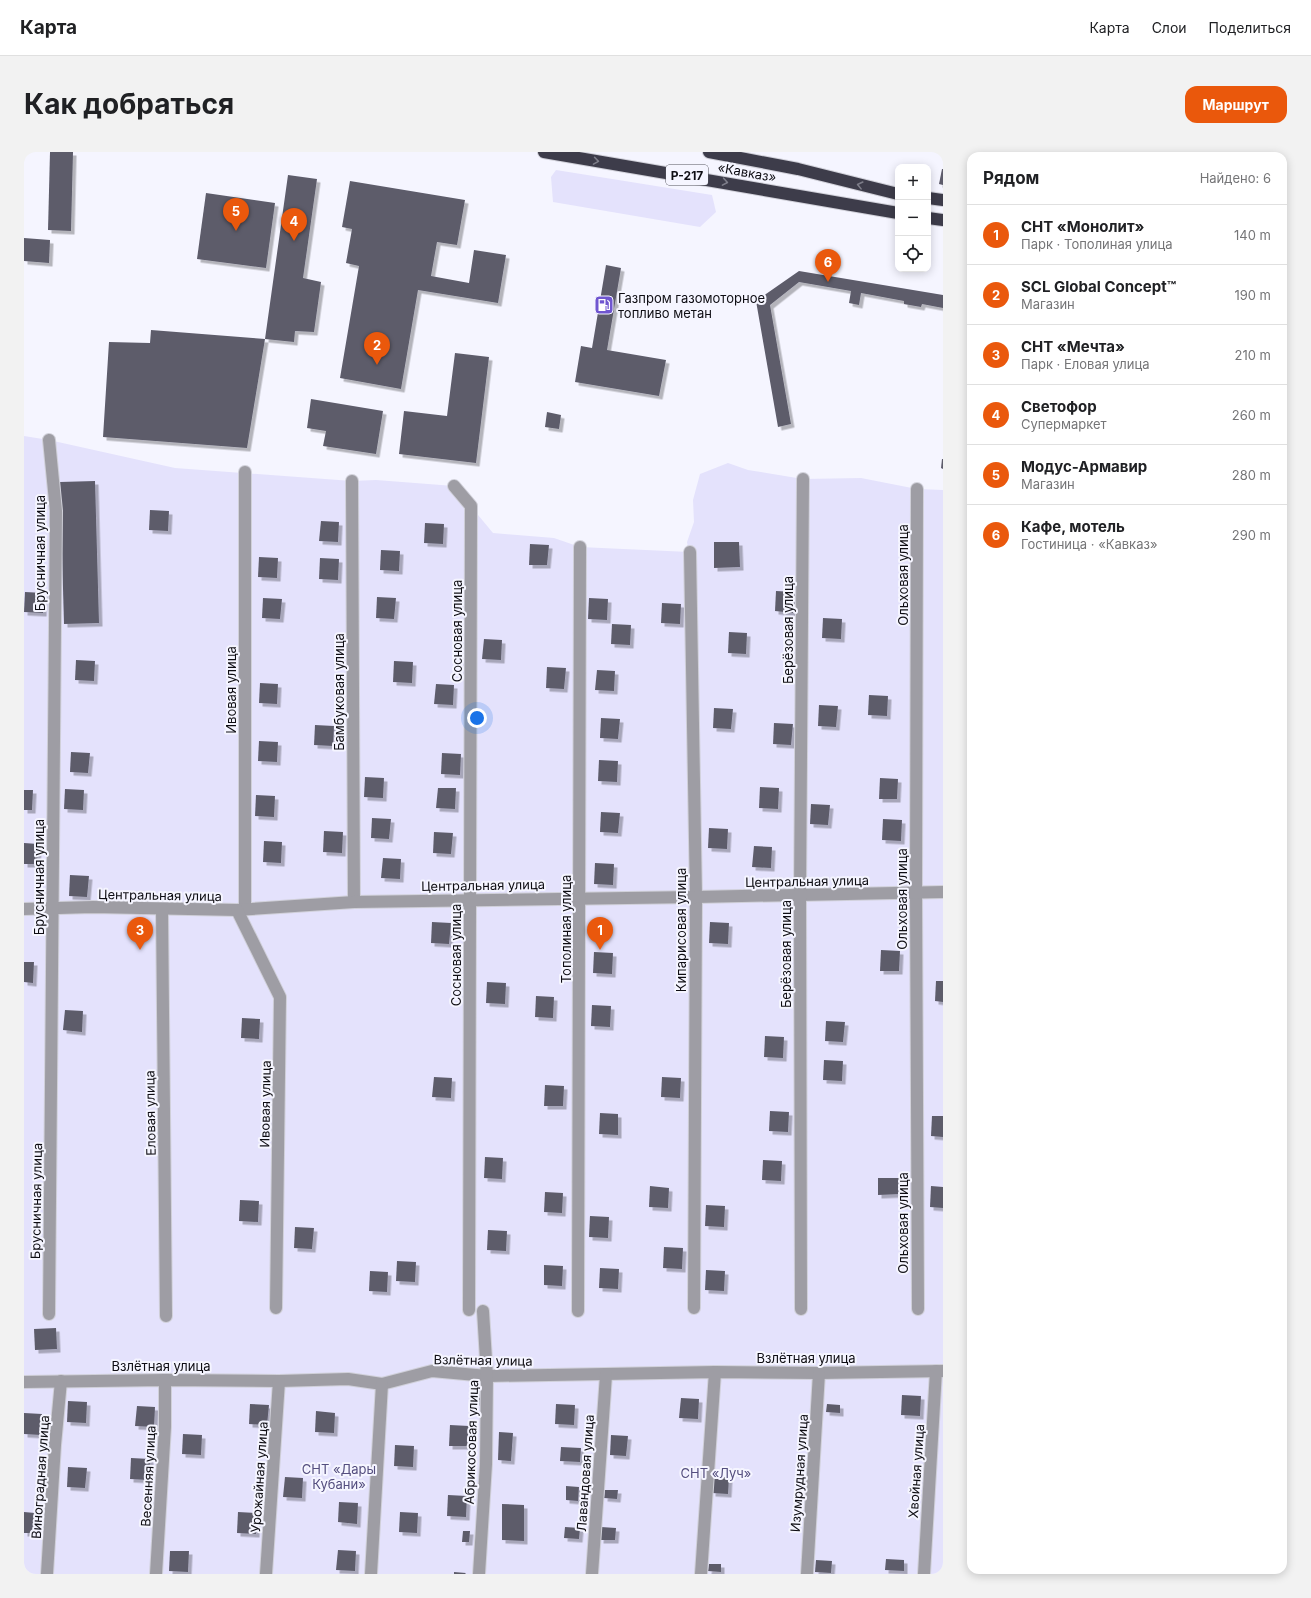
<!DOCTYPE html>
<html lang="ru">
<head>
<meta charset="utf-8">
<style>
	body { margin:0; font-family:Inter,sans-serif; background:#f2f2f2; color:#202124 }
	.controls { position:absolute; right:12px; top:12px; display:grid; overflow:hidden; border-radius:8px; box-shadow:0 2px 10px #0003 }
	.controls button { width:36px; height:36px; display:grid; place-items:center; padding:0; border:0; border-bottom:1px solid #e0e0e0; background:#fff; color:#202124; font:20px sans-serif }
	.you { position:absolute; left:453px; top:566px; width:14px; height:14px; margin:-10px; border:3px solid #fff; border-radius:50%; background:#1a73e8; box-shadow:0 0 0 6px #1a73e833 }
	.badge { display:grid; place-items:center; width:26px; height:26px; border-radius:50%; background:#ea580c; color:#fff; font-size:13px; font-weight:700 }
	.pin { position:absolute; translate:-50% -33px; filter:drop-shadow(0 1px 2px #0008) }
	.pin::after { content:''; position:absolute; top:21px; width:14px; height:12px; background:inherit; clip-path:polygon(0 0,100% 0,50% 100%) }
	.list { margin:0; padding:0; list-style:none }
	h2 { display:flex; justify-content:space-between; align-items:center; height:52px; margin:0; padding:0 16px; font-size:17px }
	h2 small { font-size:13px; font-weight:400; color:#757577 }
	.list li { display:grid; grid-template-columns:26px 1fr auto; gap:12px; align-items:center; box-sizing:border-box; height:60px; padding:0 16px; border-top:1px solid #e0e0e0 }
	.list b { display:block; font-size:15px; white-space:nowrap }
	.list p { margin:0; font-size:13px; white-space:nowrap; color:#757577 }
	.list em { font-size:13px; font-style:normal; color:#757577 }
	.icon { flex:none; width:22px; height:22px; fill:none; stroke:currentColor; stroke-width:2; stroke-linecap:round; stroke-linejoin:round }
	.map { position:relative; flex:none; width:919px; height:1422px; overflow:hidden; border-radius:12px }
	header { display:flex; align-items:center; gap:24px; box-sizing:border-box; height:56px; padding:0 20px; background:#fff; border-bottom:1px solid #e0e0e0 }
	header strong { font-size:19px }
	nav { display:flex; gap:22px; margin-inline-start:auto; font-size:14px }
	.intro { display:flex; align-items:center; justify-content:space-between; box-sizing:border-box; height:96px; padding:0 24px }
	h1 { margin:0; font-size:28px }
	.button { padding:10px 18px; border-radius:12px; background:#ea580c; color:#fff; font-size:14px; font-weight:700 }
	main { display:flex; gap:24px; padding:0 24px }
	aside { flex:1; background:#fff; border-radius:12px; box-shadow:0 2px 10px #0003 }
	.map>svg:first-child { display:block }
</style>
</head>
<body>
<header>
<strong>Карта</strong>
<nav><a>Карта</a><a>Слои</a><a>Поделиться</a></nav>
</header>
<div class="intro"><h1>Как добраться</h1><a class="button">Маршрут</a></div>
<main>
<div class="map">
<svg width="919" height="1422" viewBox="0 0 919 1422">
	<defs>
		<filter id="shadow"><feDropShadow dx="3.5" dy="3.5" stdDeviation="0" flood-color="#0004"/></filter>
	</defs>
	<rect width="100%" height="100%" fill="#f5f5ff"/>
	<g fill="#e4e2fc">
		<polygon points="532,18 688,43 692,60 676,75 529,50 527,25"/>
		<polygon points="0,284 25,288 151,316 328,329 352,328 430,334 469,381 530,386 556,395 665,400 663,390 670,370 669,348 676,322 704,311 724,318 779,327 837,326 893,337 919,338 919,1422 0,1422"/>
	</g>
	<g fill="#5d5c6b" filter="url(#shadow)">
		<polygon points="26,0 49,0 47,79 24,78"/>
		<polygon points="918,17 919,17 919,33 915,32"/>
		<polygon points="264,23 293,27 279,126 297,130 290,180 271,179 270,190 241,187 223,296 79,285 85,190 126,191 127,178 241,187"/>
		<polygon points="326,29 441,48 433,93 413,90 407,124 445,131 450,98 482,103 474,151 394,138 377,237 316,226 335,114 322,111 328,77 318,75"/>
		<polygon points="182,41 251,51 242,116 173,107"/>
		<polygon points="0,86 26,88 25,111 0,109"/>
		<polygon points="582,113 597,116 583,198 642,208 635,244 551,230 557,194 568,196"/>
		<polygon points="775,119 919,143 919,156 898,152 897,155 880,152 880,149 837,141 835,153 825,151 827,139 775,130 746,153 767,272 754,275 732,149"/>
		<polygon points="431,201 465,205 452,311 375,302 380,259 423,264"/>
		<polygon points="287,247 359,259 352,302 299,294 302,279 283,276"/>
		<polygon points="523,260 537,263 535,277 521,275"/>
		<polygon points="918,307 919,307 919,317 917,316"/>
		<polygon points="71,329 75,471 40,472 36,330"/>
		<polygon points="126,358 145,359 144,379 125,378"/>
		<polygon points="297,369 315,370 314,390 295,389"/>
		<polygon points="401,371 420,372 419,392 400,391"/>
		<polygon points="690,390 715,390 716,415 690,416"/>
		<polygon points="506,392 525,393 523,413 505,413"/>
		<polygon points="357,398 376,399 375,419 356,418"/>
		<polygon points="235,405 254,406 253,426 234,425"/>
		<polygon points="296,406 315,407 314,428 295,427"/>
		<polygon points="752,439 771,440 770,461 751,459"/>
		<polygon points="1,440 20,441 19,461 0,460"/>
		<polygon points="353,445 372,446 370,467 352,466"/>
		<polygon points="239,446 258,447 256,467 238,466"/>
		<polygon points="565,446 584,447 583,468 564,467"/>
		<polygon points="638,451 657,452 656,472 637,471"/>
		<polygon points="799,466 818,467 817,487 798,486"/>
		<polygon points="588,472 607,473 606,493 587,492"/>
		<polygon points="705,480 723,481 722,502 704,501"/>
		<polygon points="460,487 478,488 477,508 458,507"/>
		<polygon points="52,508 71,509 70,529 51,528"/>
		<polygon points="370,509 389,510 388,531 369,530"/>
		<polygon points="523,515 542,516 540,537 522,536"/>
		<polygon points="573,518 591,519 590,539 571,538"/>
		<polygon points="236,531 254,532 253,552 235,551"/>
		<polygon points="412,532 430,533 429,553 410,552"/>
		<polygon points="845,543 864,544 863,564 844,563"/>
		<polygon points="795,553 814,554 812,575 794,574"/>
		<polygon points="690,556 709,557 707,577 689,576"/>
		<polygon points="577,566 596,567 594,587 576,586"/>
		<polygon points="750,571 769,572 767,593 749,592"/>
		<polygon points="291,573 310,574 309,594 290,593"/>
		<polygon points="235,589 254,590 253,610 234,609"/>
		<polygon points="47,600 66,601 64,621 46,620"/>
		<polygon points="418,601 437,602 436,623 417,622"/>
		<polygon points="575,608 594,609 593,630 574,629"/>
		<polygon points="341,625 360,626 359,646 340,645"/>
		<polygon points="856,626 874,627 873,647 855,647"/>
		<polygon points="736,635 755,636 754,657 735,656"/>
		<polygon points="414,636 432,636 431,657 412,656"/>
		<polygon points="41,637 60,638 59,658 40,657"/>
		<polygon points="0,638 9,638 8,658 0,658"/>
		<polygon points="232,643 251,644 250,665 231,664"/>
		<polygon points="787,652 806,653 804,673 786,672"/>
		<polygon points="577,660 596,661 594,681 576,680"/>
		<polygon points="348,666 367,667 365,687 347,686"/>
		<polygon points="859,667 878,668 877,689 858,688"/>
		<polygon points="685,676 704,677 703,697 684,696"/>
		<polygon points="300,679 319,680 318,701 299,700"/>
		<polygon points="410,680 429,681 427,702 409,701"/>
		<polygon points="240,689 258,690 257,711 239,710"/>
		<polygon points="0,691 14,692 13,712 0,712"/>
		<polygon points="730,694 748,695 747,716 728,715"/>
		<polygon points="359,706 377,707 376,727 357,726"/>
		<polygon points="571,711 590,712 589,733 570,732"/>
		<polygon points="46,723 65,724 63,745 45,744"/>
		<polygon points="408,770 427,771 425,792 407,791"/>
		<polygon points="686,770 705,771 704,792 685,791"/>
		<polygon points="857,798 876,799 875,819 856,819"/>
		<polygon points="570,800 589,801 588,822 569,821"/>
		<polygon points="0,810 10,810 9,831 0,830"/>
		<polygon points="912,829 919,829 919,850 911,849"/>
		<polygon points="463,830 482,831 481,852 462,851"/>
		<polygon points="512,844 530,845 529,866 511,865"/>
		<polygon points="568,853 587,854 586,875 567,874"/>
		<polygon points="41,858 59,859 58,880 39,878"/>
		<polygon points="218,866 236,867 235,887 217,886"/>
		<polygon points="802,869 821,870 819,890 801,889"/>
		<polygon points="741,884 760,885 759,906 740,905"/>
		<polygon points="800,908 819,909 818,929 799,928"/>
		<polygon points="410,925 428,926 427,946 408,945"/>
		<polygon points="638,925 657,926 656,946 637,945"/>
		<polygon points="521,933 540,934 539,954 520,954"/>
		<polygon points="746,959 765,960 764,980 745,979"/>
		<polygon points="576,961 594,962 594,983 575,982"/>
		<polygon points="908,964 919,964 919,985 907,984"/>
		<polygon points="461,1005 479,1006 478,1027 460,1026"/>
		<polygon points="739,1008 758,1009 757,1029 738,1028"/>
		<polygon points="854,1026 876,1026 877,1042 854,1043"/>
		<polygon points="626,1034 645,1036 644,1056 625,1055"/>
		<polygon points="907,1034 919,1035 919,1056 906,1055"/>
		<polygon points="521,1040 539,1041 538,1061 520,1060"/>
		<polygon points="216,1048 235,1049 234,1070 215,1069"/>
		<polygon points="682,1053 701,1054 700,1075 681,1074"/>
		<polygon points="566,1064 585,1065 584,1086 565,1085"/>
		<polygon points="271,1075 290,1076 288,1097 270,1096"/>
		<polygon points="464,1078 483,1079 482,1099 463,1098"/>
		<polygon points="640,1095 659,1096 658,1117 639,1116"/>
		<polygon points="373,1109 392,1110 391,1130 372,1129"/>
		<polygon points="520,1113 539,1114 538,1134 520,1133"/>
		<polygon points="576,1116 595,1117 594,1137 575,1136"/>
		<polygon points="682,1118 701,1119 700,1139 681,1138"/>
		<polygon points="346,1119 364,1120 363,1140 345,1139"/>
		<polygon points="32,1176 33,1197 11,1198 10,1177"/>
		<rect x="448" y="1235" width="11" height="15"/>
		<polygon points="878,1243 897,1244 896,1264 877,1263"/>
		<polygon points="657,1246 675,1247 674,1267 655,1266"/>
		<polygon points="44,1249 63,1250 62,1271 43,1270"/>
		<polygon points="226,1252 245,1253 243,1273 225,1272"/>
		<polygon points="532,1252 551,1253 550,1273 531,1272"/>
		<polygon points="803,1252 816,1253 816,1261 802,1260"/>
		<polygon points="113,1254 131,1255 130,1275 111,1274"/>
		<polygon points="292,1259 311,1261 310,1281 291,1280"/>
		<polygon points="0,1261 18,1262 17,1283 0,1282"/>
		<polygon points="426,1273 445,1274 444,1294 425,1294"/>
		<polygon points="475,1280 489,1281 487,1309 474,1308"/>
		<polygon points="159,1282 178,1283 177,1303 158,1302"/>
		<polygon points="587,1283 604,1284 602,1304 586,1303"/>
		<polygon points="371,1293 390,1294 389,1315 370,1314"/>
		<polygon points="537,1295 557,1296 556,1310 536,1309"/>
		<polygon points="107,1306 126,1307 125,1328 106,1327"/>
		<polygon points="44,1315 63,1316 61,1336 43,1335"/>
		<polygon points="261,1325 279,1326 278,1346 259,1345"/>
		<polygon points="689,1325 705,1325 704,1342 688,1341"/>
		<polygon points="542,1334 555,1335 554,1349 542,1348"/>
		<polygon points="581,1338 594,1338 593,1347 580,1346"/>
		<polygon points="424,1343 443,1344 442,1365 423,1364"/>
		<polygon points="315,1350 334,1351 333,1372 314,1370"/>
		<polygon points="478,1352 500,1353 500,1389 478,1388"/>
		<polygon points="0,1360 11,1361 10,1381 0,1381"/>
		<polygon points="214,1360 233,1361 232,1382 213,1381"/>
		<polygon points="376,1360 394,1361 393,1381 375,1380"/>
		<polygon points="541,1375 556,1376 555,1387 540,1386"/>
		<polygon points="577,1375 592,1376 591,1388 576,1388"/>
		<polygon points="439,1379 446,1379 445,1390 438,1390"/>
		<polygon points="314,1398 332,1399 331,1419 312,1418"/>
		<polygon points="146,1399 165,1399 164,1420 145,1419"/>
		<polygon points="862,1407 880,1408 880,1419 861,1418"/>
		<polygon points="792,1408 808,1409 807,1421 791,1420"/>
		<polygon points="685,1412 697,1412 697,1420 684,1419"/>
		<polygon points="430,1420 442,1421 441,1422 430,1422"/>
	</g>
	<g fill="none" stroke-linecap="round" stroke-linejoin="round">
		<g stroke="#d0d0d9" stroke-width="14">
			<g id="minor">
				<polyline points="221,320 221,756"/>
				<polyline points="328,329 330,750"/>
				<polyline points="430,334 447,354 445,1158"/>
				<polyline points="893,337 892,740 894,1157"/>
				<polyline points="666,400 672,745 670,1156"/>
				<polyline points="0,757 69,755 213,758 330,750 672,745 919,740"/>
				<polyline points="138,757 142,1164"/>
				<polyline points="213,758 256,845 252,1156"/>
				<polyline points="777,1157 776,743 779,327"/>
				<polyline points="554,1159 556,395"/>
				<polyline points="25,1162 32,359 25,288"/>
				<polyline points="0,1230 141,1228 255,1229 324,1227 358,1232 408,1219 463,1224 691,1220 795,1221 919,1219"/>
				<polyline points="23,1422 31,1293 37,1229"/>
				<polyline points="132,1422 141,1275 141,1228"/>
				<polyline points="242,1422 255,1229"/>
				<polyline points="347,1422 358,1232"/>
				<polyline points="455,1422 462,1312 463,1224 459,1159"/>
				<polyline points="568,1422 582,1223"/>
				<polyline points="677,1422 691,1220"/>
				<polyline points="783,1422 795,1221"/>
				<polyline points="900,1422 912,1219"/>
			</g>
		</g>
		<g stroke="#d0d0d9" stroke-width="14">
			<g id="highway">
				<polyline points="520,0 874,61"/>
				<polyline points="685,0 774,17 874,42"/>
				<polyline points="904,46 919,48"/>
				<polyline points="904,66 919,68"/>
			</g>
		</g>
		<use href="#minor" stroke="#9e9da4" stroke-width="12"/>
		<use href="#highway" stroke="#3d3c4a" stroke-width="12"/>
	</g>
	<defs><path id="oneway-chevron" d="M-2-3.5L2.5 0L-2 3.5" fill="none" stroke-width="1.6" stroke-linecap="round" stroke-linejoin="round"/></defs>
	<g stroke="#7d7d89">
		<use href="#oneway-chevron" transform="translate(572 9) rotate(9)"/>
		<use href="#oneway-chevron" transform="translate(701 30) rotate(10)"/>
		<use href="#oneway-chevron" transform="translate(836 33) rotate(-166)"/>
	</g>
	<defs>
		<g id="fuel-square" transform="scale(1)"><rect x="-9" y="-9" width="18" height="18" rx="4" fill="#7056d0" stroke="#f5f5ff"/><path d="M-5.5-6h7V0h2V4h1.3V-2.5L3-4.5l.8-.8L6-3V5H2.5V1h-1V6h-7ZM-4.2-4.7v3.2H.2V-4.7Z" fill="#fff"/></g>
	</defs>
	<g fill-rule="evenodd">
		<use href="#fuel-square" x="580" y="153"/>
	</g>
	<g text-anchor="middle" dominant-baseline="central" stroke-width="4" stroke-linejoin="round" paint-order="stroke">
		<rect fill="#f5f5ff" stroke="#53535a" stroke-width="1" x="642" y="13" width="42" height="20" rx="3"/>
		<g font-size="12" font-weight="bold" fill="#0e0d13">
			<text x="663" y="23">Р-217</text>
		</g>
		<g font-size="13" fill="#0e0d13" stroke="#f5f5ff">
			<text transform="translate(723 20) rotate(10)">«Кавказ»</text>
			<text transform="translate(16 401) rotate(-90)">Брусничная улица</text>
			<text transform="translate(879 423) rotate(-90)">Ольховая улица</text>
			<text transform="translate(764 478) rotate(-90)">Берёзовая улица</text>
			<text transform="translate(433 479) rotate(-90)">Сосновая улица</text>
			<text transform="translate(207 538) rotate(-90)">Ивовая улица</text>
			<text transform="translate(315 540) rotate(-90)">Бамбуковая улица</text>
			<text transform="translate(15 725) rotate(-90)">Брусничная улица</text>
			<text transform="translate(783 729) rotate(-1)">Центральная улица</text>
			<text transform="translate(459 733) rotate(-1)">Центральная улица</text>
			<text transform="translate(136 743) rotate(1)">Центральная улица</text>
			<text transform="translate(878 747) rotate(-90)">Ольховая улица</text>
			<text transform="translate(542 777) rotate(-90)">Тополиная улица</text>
			<text transform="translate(657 778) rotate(-90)">Кипарисовая улица</text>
			<text transform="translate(762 802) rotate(-90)">Берёзовая улица</text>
			<text transform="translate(432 803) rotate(-90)">Сосновая улица</text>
			<text transform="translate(241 952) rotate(-89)">Ивовая улица</text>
			<text transform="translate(126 961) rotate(-91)">Еловая улица</text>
			<text transform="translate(12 1049) rotate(-89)">Брусничная улица</text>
			<text transform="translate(879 1071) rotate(-90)">Ольховая улица</text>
			<text x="782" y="1206">Взлётная улица</text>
			<text transform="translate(459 1208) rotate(1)">Взлётная улица</text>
			<text x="137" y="1214">Взлётная улица</text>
			<text transform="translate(447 1290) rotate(-88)">Абрикосовая улица</text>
			<text transform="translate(892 1319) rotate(-86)">Хвойная улица</text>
			<text transform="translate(561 1321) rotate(-86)">Лавандовая улица</text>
			<text transform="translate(775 1321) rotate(-86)">Изумрудная улица</text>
			<text transform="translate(124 1324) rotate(-87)">Весенняя улица</text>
			<text transform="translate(16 1325) rotate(-86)">Виноградная улица</text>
			<text transform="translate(235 1325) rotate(-86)">Урожайная улица</text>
		</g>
		<g font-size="13" fill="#0e0d13" stroke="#f5f5ff" text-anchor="start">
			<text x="594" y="146">Газпром газомоторное<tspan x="594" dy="15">топливо метан</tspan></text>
		</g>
		<g font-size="13" fill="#544e7f" stroke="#f5f5ff">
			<text x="315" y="1317">СНТ «Дары<tspan x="315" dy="15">Кубани»</tspan></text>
			<text x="692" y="1321">СНТ «Луч»</text>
		</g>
	</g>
</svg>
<div class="controls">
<button>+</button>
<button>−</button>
<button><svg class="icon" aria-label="locate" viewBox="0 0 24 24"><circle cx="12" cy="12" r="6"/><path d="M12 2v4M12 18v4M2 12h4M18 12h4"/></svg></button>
</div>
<div class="you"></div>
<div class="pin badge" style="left:576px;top:798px">1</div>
<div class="pin badge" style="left:353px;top:213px">2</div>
<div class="pin badge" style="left:116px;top:798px">3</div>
<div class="pin badge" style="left:270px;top:89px">4</div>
<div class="pin badge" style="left:212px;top:79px">5</div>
<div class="pin badge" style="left:804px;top:130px">6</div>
</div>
<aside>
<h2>Рядом<small>Найдено: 6</small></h2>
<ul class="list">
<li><span class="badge">1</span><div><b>СНТ «Монолит»</b><p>Парк · Тополиная улица</p></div><em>140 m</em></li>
<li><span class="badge">2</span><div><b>SCL Global Concept™</b><p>Магазин</p></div><em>190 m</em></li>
<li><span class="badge">3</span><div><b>СНТ «Мечта»</b><p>Парк · Еловая улица</p></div><em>210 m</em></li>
<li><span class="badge">4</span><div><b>Светофор</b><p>Супермаркет</p></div><em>260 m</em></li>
<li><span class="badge">5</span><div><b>Модус-Армавир</b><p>Магазин</p></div><em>280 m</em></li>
<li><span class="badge">6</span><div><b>Кафе, мотель</b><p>Гостиница · «Кавказ»</p></div><em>290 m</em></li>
</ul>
</aside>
</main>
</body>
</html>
